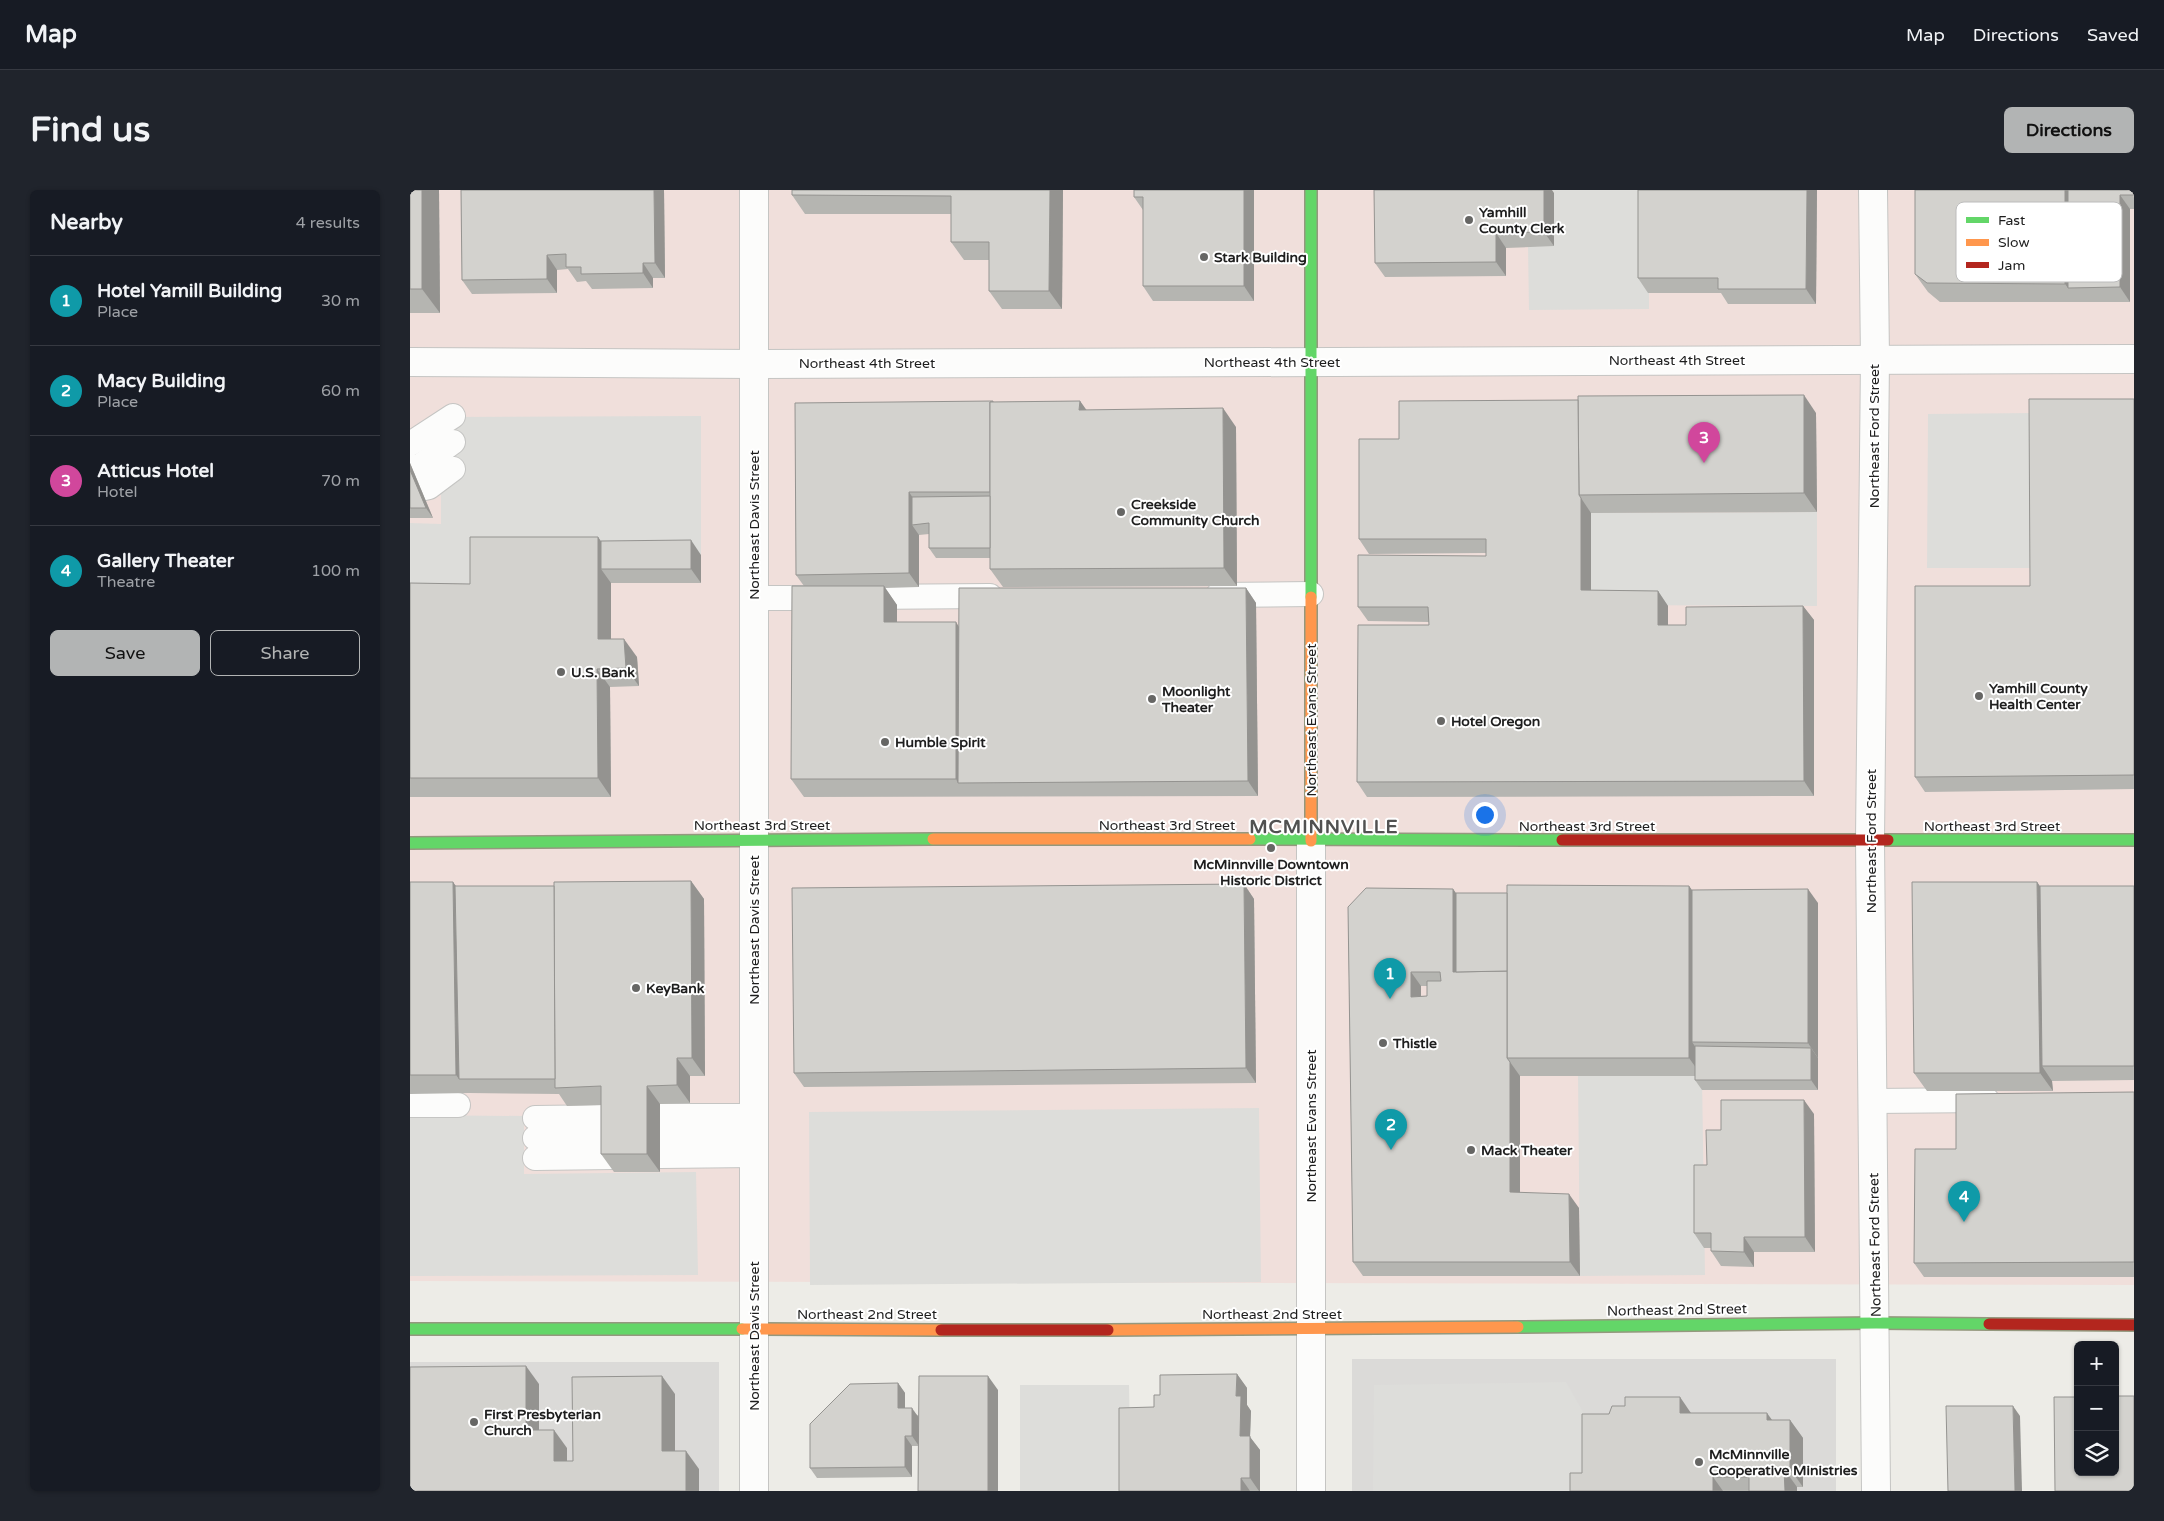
<!DOCTYPE html>
<html lang="en">
<head>
<meta charset="utf-8">
<style>
	body { margin:0; font-family:"Varela Round",sans-serif; background:#20242c; color:#f1f3f6 }
	.controls { position:absolute; right:15px; bottom:15px; display:grid; overflow:hidden; border-radius:8px; box-shadow:0 1px 4px #0004 }
	.controls button { width:45px; height:45px; display:grid; place-items:center; padding:0; border:0; border-bottom:1px solid #363941; background:#171b24; color:#f1f3f6; font:25px sans-serif }
	.you { position:absolute; left:1074px; top:624px; width:18px; height:18px; margin:-12px; border:4px solid #fff; border-radius:50%; background:#1a73e8; box-shadow:0 0 0 8px #1a73e833 }
	.badge { display:grid; place-items:center; width:32px; height:32px; border-radius:50%; background:#b2b4b4; color:#fff; font-size:16px; font-weight:700 }
	.pin { position:absolute; translate:-50% -41px; filter:drop-shadow(0 1px 2px #0008) }
	.pin::after { content:''; position:absolute; top:26px; width:18px; height:15px; background:inherit; clip-path:polygon(0 0,100% 0,50% 100%) }
	.list { margin:0; padding:0; list-style:none }
	h2 { display:flex; justify-content:space-between; align-items:center; height:65px; margin:0; padding:0 20px; font-size:21px }
	h2 small { font-size:16px; font-weight:400; color:#9ea1a6 }
	.list li { display:grid; grid-template-columns:32px 1fr auto; gap:15px; align-items:center; box-sizing:border-box; height:90px; padding:0 20px; border-top:1px solid #363941 }
	.list b { display:block; font-size:19px; white-space:nowrap }
	.list p { margin:0; font-size:16px; white-space:nowrap; color:#9ea1a6 }
	.list em { font-size:16px; font-style:normal; color:#9ea1a6 }
	.actions { display:flex; gap:10px; padding:15px 20px }
	.actions a { flex:1; padding:11px 0; border:1px solid #b2b4b4; border-radius:8px; text-align:center; font-size:18px; color:#b2b4b4 }
	.actions .main { background:#b2b4b4; color:#111 }
	.icon { flex:none; width:28px; height:28px; fill:none; stroke:currentColor; stroke-width:2; stroke-linecap:round; stroke-linejoin:round }
	.map { position:relative; flex:none; width:1724px; height:1301px; overflow:hidden; border-radius:8px }
	header { display:flex; align-items:center; gap:30px; box-sizing:border-box; height:70px; padding:0 25px; background:#171b24; border-bottom:1px solid #363941 }
	header strong { font-size:24px }
	nav { display:flex; gap:28px; margin-inline-start:auto; font-size:18px }
	.intro { display:flex; align-items:center; justify-content:space-between; box-sizing:border-box; height:120px; padding:0 30px }
	h1 { margin:0; font-size:35px }
	.button { padding:12px 22px; border-radius:8px; background:#b2b4b4; color:#111; font-size:18px; font-weight:700 }
	main { display:flex; gap:30px; padding:0 30px }
	aside { flex:1; background:#171b24; border-radius:8px; box-shadow:0 1px 4px #0004 }
	.map>svg:first-child { display:block }
</style>
</head>
<body>
<header>
<strong>Map</strong>
<nav><a>Map</a><a>Directions</a><a>Saved</a></nav>
</header>
<div class="intro"><h1>Find us</h1><a class="button">Directions</a></div>
<main>
<aside>
<h2>Nearby<small>4 results</small></h2>
<ul class="list">
<li><span class="badge" style="background:#0f9aa8">1</span><div><b>Hotel Yamill Building</b><p>Place</p></div><em>30 m</em></li>
<li><span class="badge" style="background:#0f9aa8">2</span><div><b>Macy Building</b><p>Place</p></div><em>60 m</em></li>
<li><span class="badge" style="background:#d1479c">3</span><div><b>Atticus Hotel</b><p>Hotel</p></div><em>70 m</em></li>
<li><span class="badge" style="background:#0f9aa8">4</span><div><b>Gallery Theater</b><p>Theatre</p></div><em>100 m</em></li>
</ul>
<div class="actions"><a class="main">Save</a><a>Share</a></div>
</aside>
<div class="map">
<svg width="1724" height="1301" viewBox="0 0 1724 1301">
	<rect width="100%" height="100%" fill="#edece7"/>
	<polygon fill="#f0dfdb" points="0,0 1724,0 1724,1095 0,1091"/>
	<g fill="#dbdad8">
		<rect x="942" y="1169" width="484" height="132"/>
		<rect x="0" y="1172" width="309" height="129"/>
	</g>
	<g fill="#ddddda">
		<polygon points="1105,0 1239,0 1239,119 1119,120 1118,56 1144,56 1144,3"/>
		<polygon points="1629,223 1631,378 1517,378 1518,224"/>
		<polygon points="291,226 291,365 201,366 73,412 0,412 0,333 31,334 31,227"/>
		<polygon points="1407,322 1407,416 1181,415 1181,323"/>
		<polygon points="1168,886 1292,886 1295,1085 1170,1086"/>
		<polygon points="849,918 851,1092 400,1095 399,922"/>
		<polygon points="0,925 114,926 114,984 286,982 288,1085 0,1086"/>
		<polygon points="1156,1192 1185,1243 1185,1301 963,1301 964,1195"/>
		<polygon points="610,1195 719,1195 721,1301 610,1301"/>
	</g>
	<g fill="none" stroke-linecap="round" stroke-linejoin="round">
		<g stroke="#c5c5c3" stroke-width="26">
			<g id="lane">
				<polyline points="0,254 43,226"/>
				<polyline points="2,277 10,276 43,252"/>
				<polyline points="10,299 19,297 43,279"/>
				<polyline points="808,405 901,404"/>
				<polyline points="451,407 580,406"/>
				<polyline points="344,408 415,408"/>
				<polyline points="1463,911 1577,910"/>
				<polyline points="0,915 48,915"/>
				<polyline points="250,926 344,926"/>
				<polyline points="125,928 204,927"/>
				<polyline points="250,947 344,945"/>
				<polyline points="125,948 204,947"/>
				<polyline points="250,966 344,965"/>
				<polyline points="125,968 204,967"/>
			</g>
		</g>
		<g stroke="#c5c5c3" stroke-width="30">
			<g id="street">
				<polyline points="344,0 344,1301"/>
				<polyline points="1463,0 1465,169 1460,651 1466,1301"/>
				<polyline points="0,172 344,174 1724,169"/>
				<polyline points="901,651 901,1301"/>
			</g>
		</g>
		<g stroke="#94987e" stroke-width="14">
			<g id="fast">
				<polyline points="901,0 901,407"/>
				<polyline points="840,649 1152,650"/>
				<polyline points="1478,650 1724,650"/>
				<polyline points="0,653 523,649"/>
				<polyline points="1108,1137 1466,1133 1579,1134"/>
				<polyline points="0,1139 332,1139"/>
			</g>
		</g>
		<g stroke="#94987e" stroke-width="14">
			<g id="slow">
				<polyline points="901,407 901,651"/>
				<polyline points="523,649 840,649"/>
				<polyline points="332,1139 531,1140"/>
				<polyline points="698,1140 1108,1137"/>
			</g>
		</g>
		<g stroke="#94987e" stroke-width="14">
			<g id="jam">
				<polyline points="1152,650 1478,650"/>
				<polyline points="1579,1134 1724,1135"/>
				<polyline points="531,1140 698,1140"/>
			</g>
		</g>
		<use href="#lane" stroke="#fcfcfb" stroke-width="24"/>
		<use href="#street" stroke="#fcfcfb" stroke-width="28"/>
		<use href="#fast" stroke="#63d668" stroke-width="11"/>
		<use href="#slow" stroke="#ff974d" stroke-width="11"/>
		<use href="#jam" stroke="#b3261e" stroke-width="11"/>
	</g>
	<g fill="#b5b5b1" fill-rule="evenodd">
		<polygon points="0,0 29,0 30,123 0,123"/>
		<polygon points="51,0 254,0 255,88 243,88 243,98 182,99 176,91 167,92 158,79 147,80 147,103 62,104 52,90"/>
		<polygon points="653,0 652,119 592,119 579,101 579,70 554,70 541,52 541,24 395,24 382,5"/>
		<polygon points="844,0 844,111 743,111 733,96 733,20 724,7"/>
		<polygon points="1228,0 1407,0 1406,114 1318,114 1311,103 1238,103 1228,88"/>
		<polygon points="1505,0 1724,0 1724,19 1720,19 1720,112 1530,112 1518,102 1505,84"/>
		<polygon points="1144,3 1144,56 1096,58 1096,86 975,87 965,73"/>
		<polygon points="1724,209 1724,599 1515,602 1505,587 1620,396"/>
		<polygon points="670,211 676,220 826,237 827,396 593,397 580,379 580,368 526,368 519,358 519,344 509,345 509,397 475,398 487,415 487,432 549,437 836,398 846,413 848,606 394,607 381,589 394,396 386,385 583,212"/>
		<polygon points="1406,223 1407,322 1181,323 1181,400 1248,401 1258,416 1258,435 1276,435 1393,416 1404,430 1404,606 957,607 947,592 1019,435 1019,432 958,431 948,417 1076,366 1076,363 959,364 949,349 989,249"/>
		<polygon points="0,273 23,328 0,328"/>
		<polygon points="188,347 191,351 291,365 291,393 201,393 201,449 227,467 229,496 200,497 201,607 0,607 0,393 60,394"/>
		<polygon points="281,691 294,709 295,886 280,886 280,913 250,914 250,982 204,982 191,964 191,915 157,916 149,904 59,903 0,904 0,692 43,692 45,696 144,696"/>
		<polygon points="1627,692 1630,696 1724,696 1724,890 1642,891 1643,901 1517,901 1504,883"/>
		<polygon points="834,694 844,709 846,893 394,897 384,883"/>
		<path d="M1279,696L1282,700L1408,713V900H1292L1285,890V886H1110V1003L1169,1018L1170,1086H953L943,1072L938,717L1043,699L1046,703H1097ZM1011,796H1017V806H1011Z"/>
		<polygon points="1724,902 1724,1087 1514,1087 1504,1073 1546,959"/>
		<polygon points="1404,924 1405,1062 1344,1062 1344,1077 1311,1076 1301,1061 1301,1058 1294,1058 1284,1043 1297,975 1311,940"/>
		<polygon points="827,1184 837,1198 837,1215 841,1221 840,1247 850,1260 850,1301 709,1301 750,1205"/>
		<polygon points="488,1193 495,1203 495,1218 509,1226 588,1200 588,1301 508,1301 508,1256 502,1256 502,1287 407,1288 400,1278"/>
		<polygon points="1281,1223 1362,1230 1380,1230 1393,1248 1393,1297 1387,1297 1387,1301 1160,1301 1172,1283"/>
	</g>
	<g fill="#949390">
		<polygon points="12,0 29,0 30,123 12,99"/>
		<polygon points="244,0 254,0 255,88 245,73"/>
		<polygon points="640,0 653,0 652,119 639,101"/>
		<polygon points="834,0 844,0 844,111 834,96"/>
		<polygon points="1134,0 1142,0 1144,3 1144,56 1134,42"/>
		<polygon points="1397,0 1407,0 1406,114 1396,99"/>
		<polygon points="1655,0 1668,0 1658,98 1655,94"/>
		<polygon points="1710,5 1720,19 1720,112 1710,97"/>
		<polygon points="1086,43 1096,58 1096,86 1086,72"/>
		<polygon points="137,65 147,80 147,103 137,89"/>
		<polygon points="233,73 243,88 243,98 233,83"/>
		<polygon points="1394,205 1406,223 1407,322 1394,303"/>
		<polygon points="670,211 683,229 669,220"/>
		<polygon points="813,218 826,237 827,396 814,378"/>
		<polygon points="0,273 23,328 16,318 0,280"/>
		<polygon points="499,302 509,317 502,335 509,345 509,397 499,383"/>
		<polygon points="1171,308 1181,323 1181,415 1171,400"/>
		<polygon points="188,347 201,366 191,379 201,393 201,467 188,449"/>
		<polygon points="281,350 291,365 291,393 281,379"/>
		<polygon points="474,396 487,415 487,451 474,432"/>
		<polygon points="836,398 846,413 848,606 838,591"/>
		<polygon points="1248,401 1258,416 1258,450 1248,435"/>
		<polygon points="1393,416 1404,430 1404,606 1394,591"/>
		<polygon points="546,432 558,451 548,593 546,589"/>
		<polygon points="214,449 227,467 229,496 216,478"/>
		<polygon points="187,479 200,497 201,607 188,588"/>
		<polygon points="281,691 294,709 295,886 282,868"/>
		<polygon points="43,692 56,710 49,889 46,885"/>
		<polygon points="1627,692 1640,711 1632,876 1642,891 1643,901 1630,883"/>
		<polygon points="834,694 844,709 846,893 836,878"/>
		<polygon points="1279,696 1292,714 1282,852 1292,866 1292,886 1279,868"/>
		<polygon points="1043,699 1053,713 1053,786 1043,782"/>
		<polygon points="1398,699 1408,713 1408,868 1398,853"/>
		<polygon points="1001,782 1011,796 1011,822 1001,807"/>
		<polygon points="1401,858 1408,868 1408,900 1401,890"/>
		<polygon points="267,868 280,886 280,913 267,895"/>
		<polygon points="1100,872 1110,886 1110,1017 1100,1002"/>
		<polygon points="237,896 250,914 250,982 237,964"/>
		<polygon points="1394,910 1404,924 1405,1062 1395,1047"/>
		<polygon points="1159,1004 1169,1018 1170,1086 1160,1072"/>
		<polygon points="1334,1047 1344,1062 1344,1077 1334,1062"/>
		<polygon points="116,1176 129,1194 129,1258 116,1240"/>
		<polygon points="827,1184 837,1198 837,1215 841,1221 840,1247 850,1260 850,1301 849,1301 840,1288 830,1246 826,1206"/>
		<polygon points="252,1186 265,1204 265,1279 252,1261"/>
		<polygon points="578,1186 588,1200 588,1301 578,1301"/>
		<polygon points="488,1193 495,1203 495,1228 488,1218"/>
		<polygon points="1270,1207 1283,1226 1270,1223"/>
		<polygon points="1603,1216 1610,1226 1612,1301 1605,1301"/>
		<polygon points="502,1218 509,1228 509,1256 502,1246"/>
		<polygon points="1357,1223 1370,1241 1357,1230"/>
		<polygon points="1380,1230 1393,1248 1393,1297 1380,1279"/>
		<polygon points="144,1240 157,1258 157,1289 144,1271"/>
		<polygon points="495,1246 502,1256 502,1287 495,1277"/>
		<polygon points="276,1261 289,1279 289,1301 276,1301"/>
		<polygon points="1374,1279 1387,1297 1387,1301 1375,1301"/>
		<polygon points="1303,1287 1313,1301 1303,1301"/>
		<polygon points="831,1288 840,1301 831,1301"/>
	</g>
	<g fill="#d3d2ce" stroke="#949390" fill-rule="evenodd">
		<rect x="0" y="0" width="12" height="99"/>
		<polygon points="51,0 244,0 245,73 233,73 233,83 171,84 171,77 156,77 156,64 137,65 137,89 52,90"/>
		<polygon points="382,0 640,0 639,101 579,101 579,52 541,52 541,6 382,5"/>
		<polygon points="724,0 834,0 834,96 733,96 733,7 724,7"/>
		<polygon points="964,0 1134,0 1134,42 1086,43 1086,72 965,73"/>
		<polygon points="1228,0 1397,0 1396,99 1308,99 1308,88 1228,88"/>
		<polygon points="1505,0 1655,0 1655,94 1517,93 1505,84"/>
		<polygon points="1658,0 1724,0 1724,5 1710,5 1710,97 1658,98"/>
		<polygon points="1394,205 1394,303 1169,305 1168,206"/>
		<polygon points="1619,209 1724,209 1724,585 1505,587 1505,396 1620,396"/>
		<polygon points="1168,210 1169,305 1171,308 1171,400 1248,401 1248,435 1276,435 1276,417 1393,416 1394,591 947,592 948,435 1019,435 1018,417 948,417 948,365 1076,366 1076,349 949,349 949,249 989,249 989,211"/>
		<polygon points="583,211 583,212 580,212 580,302 499,302 499,383 386,385 385,213"/>
		<polygon points="670,211 669,220 813,218 814,378 580,379 580,212"/>
		<polygon points="0,280 16,318 0,318"/>
		<polygon points="580,306 580,358 519,358 519,333 502,335 502,307"/>
		<polygon points="60,347 188,347 188,449 214,449 216,478 187,479 188,588 0,588 0,393 60,394"/>
		<polygon points="281,350 281,379 191,379 191,351"/>
		<polygon points="382,396 474,396 474,432 546,432 546,589 381,589"/>
		<polygon points="549,398 836,398 838,591 548,593"/>
		<polygon points="281,691 282,868 267,868 267,895 237,896 237,964 191,964 191,896 145,898 144,692"/>
		<polygon points="0,692 43,692 46,885 0,885"/>
		<polygon points="1502,692 1627,692 1630,883 1504,883"/>
		<polygon points="834,694 836,878 384,883 382,698"/>
		<polygon points="1097,695 1279,696 1279,868 1097,868"/>
		<polygon points="45,696 144,696 145,889 49,889"/>
		<polygon points="1630,696 1724,696 1724,876 1632,876"/>
		<path d="M956,698L1043,699V782L1097,781V868L1100,872V1002L1159,1004L1160,1072H943L938,717ZM1001,782H1030L1031,791H1017V806L1001,807Z"/>
		<polygon points="1398,699 1398,853 1282,852 1282,700"/>
		<polygon points="1046,703 1097,703 1097,781 1046,782"/>
		<polygon points="1285,856 1401,858 1401,890 1285,890"/>
		<polygon points="1724,902 1724,1072 1504,1073 1505,959 1546,959 1546,904"/>
		<polygon points="1311,910 1394,910 1395,1047 1334,1047 1334,1062 1301,1061 1301,1043 1284,1043 1284,975 1297,975 1296,940 1311,940"/>
		<polygon points="116,1176 116,1240 144,1240 144,1271 163,1271 162,1187 252,1186 252,1261 276,1261 276,1301 0,1301 0,1177"/>
		<polygon points="827,1184 826,1206 831,1206 830,1246 840,1246 840,1288 831,1288 831,1301 709,1301 709,1218 744,1217 744,1205 750,1205 750,1185"/>
		<polygon points="509,1186 578,1186 578,1301 508,1301"/>
		<polygon points="488,1193 488,1218 502,1218 502,1246 495,1246 495,1277 400,1278 400,1234 440,1194"/>
		<polygon points="1705,1206 1724,1206 1724,1301 1645,1301 1644,1207 1668,1207 1668,1282 1705,1282"/>
		<polygon points="1215,1207 1270,1207 1270,1223 1357,1223 1357,1230 1380,1230 1380,1279 1374,1279 1375,1301 1339,1301 1339,1287 1303,1287 1303,1301 1160,1301 1160,1283 1172,1283 1172,1224 1199,1224 1202,1216 1215,1216"/>
		<polygon points="1536,1216 1603,1216 1605,1301 1538,1301"/>
	</g>
	<g fill="#666664" stroke="#fff" stroke-width="2">
		<circle cx="1059" cy="30" r="5"/>
		<circle cx="794" cy="67" r="5"/>
		<circle cx="711" cy="322" r="5"/>
		<circle cx="151" cy="482" r="5"/>
		<circle cx="1569" cy="506" r="5"/>
		<circle cx="742" cy="509" r="5"/>
		<circle cx="1031" cy="531" r="5"/>
		<circle cx="475" cy="552" r="5"/>
		<circle cx="861" cy="658" r="5"/>
		<circle cx="226" cy="798" r="5"/>
		<circle cx="973" cy="853" r="5"/>
		<circle cx="1061" cy="960" r="5"/>
		<circle cx="64" cy="1232" r="5"/>
		<circle cx="1289" cy="1272" r="5"/>
	</g>
	<g text-anchor="middle" dominant-baseline="central" stroke-width="4" stroke-linejoin="round" paint-order="stroke">
		<g font-size="14" font-weight="bold" fill="#1e1e1e" stroke="#fff" text-anchor="start">
			<text x="1069" y="22">Yamhill<tspan x="1069" dy="16">County Clerk</tspan></text>
			<text x="804" y="67">Stark Building</text>
			<text x="721" y="314">Creekside<tspan x="721" dy="16">Community Church</tspan></text>
			<text x="161" y="482">U.S. Bank</text>
			<text x="1579" y="498">Yamhill County<tspan x="1579" dy="16">Health Center</tspan></text>
			<text x="752" y="501">Moonlight<tspan x="752" dy="16">Theater</tspan></text>
			<text x="1041" y="531">Hotel Oregon</text>
			<text x="485" y="552">Humble Spirit</text>
			<text x="861" y="674" text-anchor="middle">McMinnville Downtown<tspan x="861" dy="16">Historic District</tspan></text>
			<text x="236" y="798">KeyBank</text>
			<text x="983" y="853">Thistle</text>
			<text x="1071" y="960">Mack Theater</text>
			<text x="74" y="1224">First Presbyterian<tspan x="74" dy="16">Church</tspan></text>
			<text x="1299" y="1264">McMinnville<tspan x="1299" dy="16">Cooperative Ministries</tspan></text>
		</g>
		<g font-size="14" fill="#1e1e1e" stroke="#fff">
			<text x="1267" y="170">Northeast 4th Street</text>
			<text x="862" y="172">Northeast 4th Street</text>
			<text x="457" y="173">Northeast 4th Street</text>
			<text transform="translate(1464 246) rotate(-90)">Northeast Ford Street</text>
			<text transform="translate(344 335) rotate(-90)">Northeast Davis Street</text>
			<text transform="translate(901 530) rotate(-90)">Northeast Evans Street</text>
			<text x="352" y="635">Northeast 3rd Street</text>
			<text x="757" y="635">Northeast 3rd Street</text>
			<text x="1177" y="636">Northeast 3rd Street</text>
			<text x="1582" y="636">Northeast 3rd Street</text>
			<text transform="translate(1461 651) rotate(-90)">Northeast Ford Street</text>
			<text transform="translate(344 740) rotate(-90)">Northeast Davis Street</text>
			<text transform="translate(901 936) rotate(-90)">Northeast Evans Street</text>
			<text transform="translate(1465 1055) rotate(-91)">Northeast Ford Street</text>
			<text transform="translate(1267 1120) rotate(-1)">Northeast 2nd Street</text>
			<text x="457" y="1124">Northeast 2nd Street</text>
			<text x="862" y="1124">Northeast 2nd Street</text>
			<text transform="translate(344 1146) rotate(-90)">Northeast Davis Street</text>
		</g>
		<g font-size="19" font-weight="bold" letter-spacing="1" fill="#515151" stroke="#fff">
			<text x="914" y="637">MCMINNVILLE</text>
		</g>
	</g>
	<rect x="1546" y="12" width="166" height="80" rx="8" fill="#fff" stroke="#bcbcbc" stroke-width="1"/>
	<rect x="1556" y="27" width="23" height="6" fill="#63d668"/>
	<rect x="1556" y="49" width="23" height="7" fill="#ff974d"/>
	<rect x="1556" y="72" width="23" height="6" fill="#b3261e"/>
	<g font-size="14" fill="#1e1e1e">
		<text x="1588" y="35">Fast</text>
		<text x="1588" y="57">Slow</text>
		<text x="1588" y="80">Jam</text>
	</g>
</svg>
<div class="controls">
<button>+</button>
<button>−</button>
<button><svg class="icon" aria-label="layers" viewBox="0 0 24 24"><path d="M12 4l9 5-9 5-9-5zM3 14l9 5 9-5"/></svg></button>
</div>
<div class="you"></div>
<div class="pin badge" style="left:980px;top:809px;background:#0f9aa8">1</div>
<div class="pin badge" style="left:981px;top:960px;background:#0f9aa8">2</div>
<div class="pin badge" style="left:1294px;top:273px;background:#d1479c">3</div>
<div class="pin badge" style="left:1554px;top:1032px;background:#0f9aa8">4</div>
</div>
</main>
</body>
</html>
